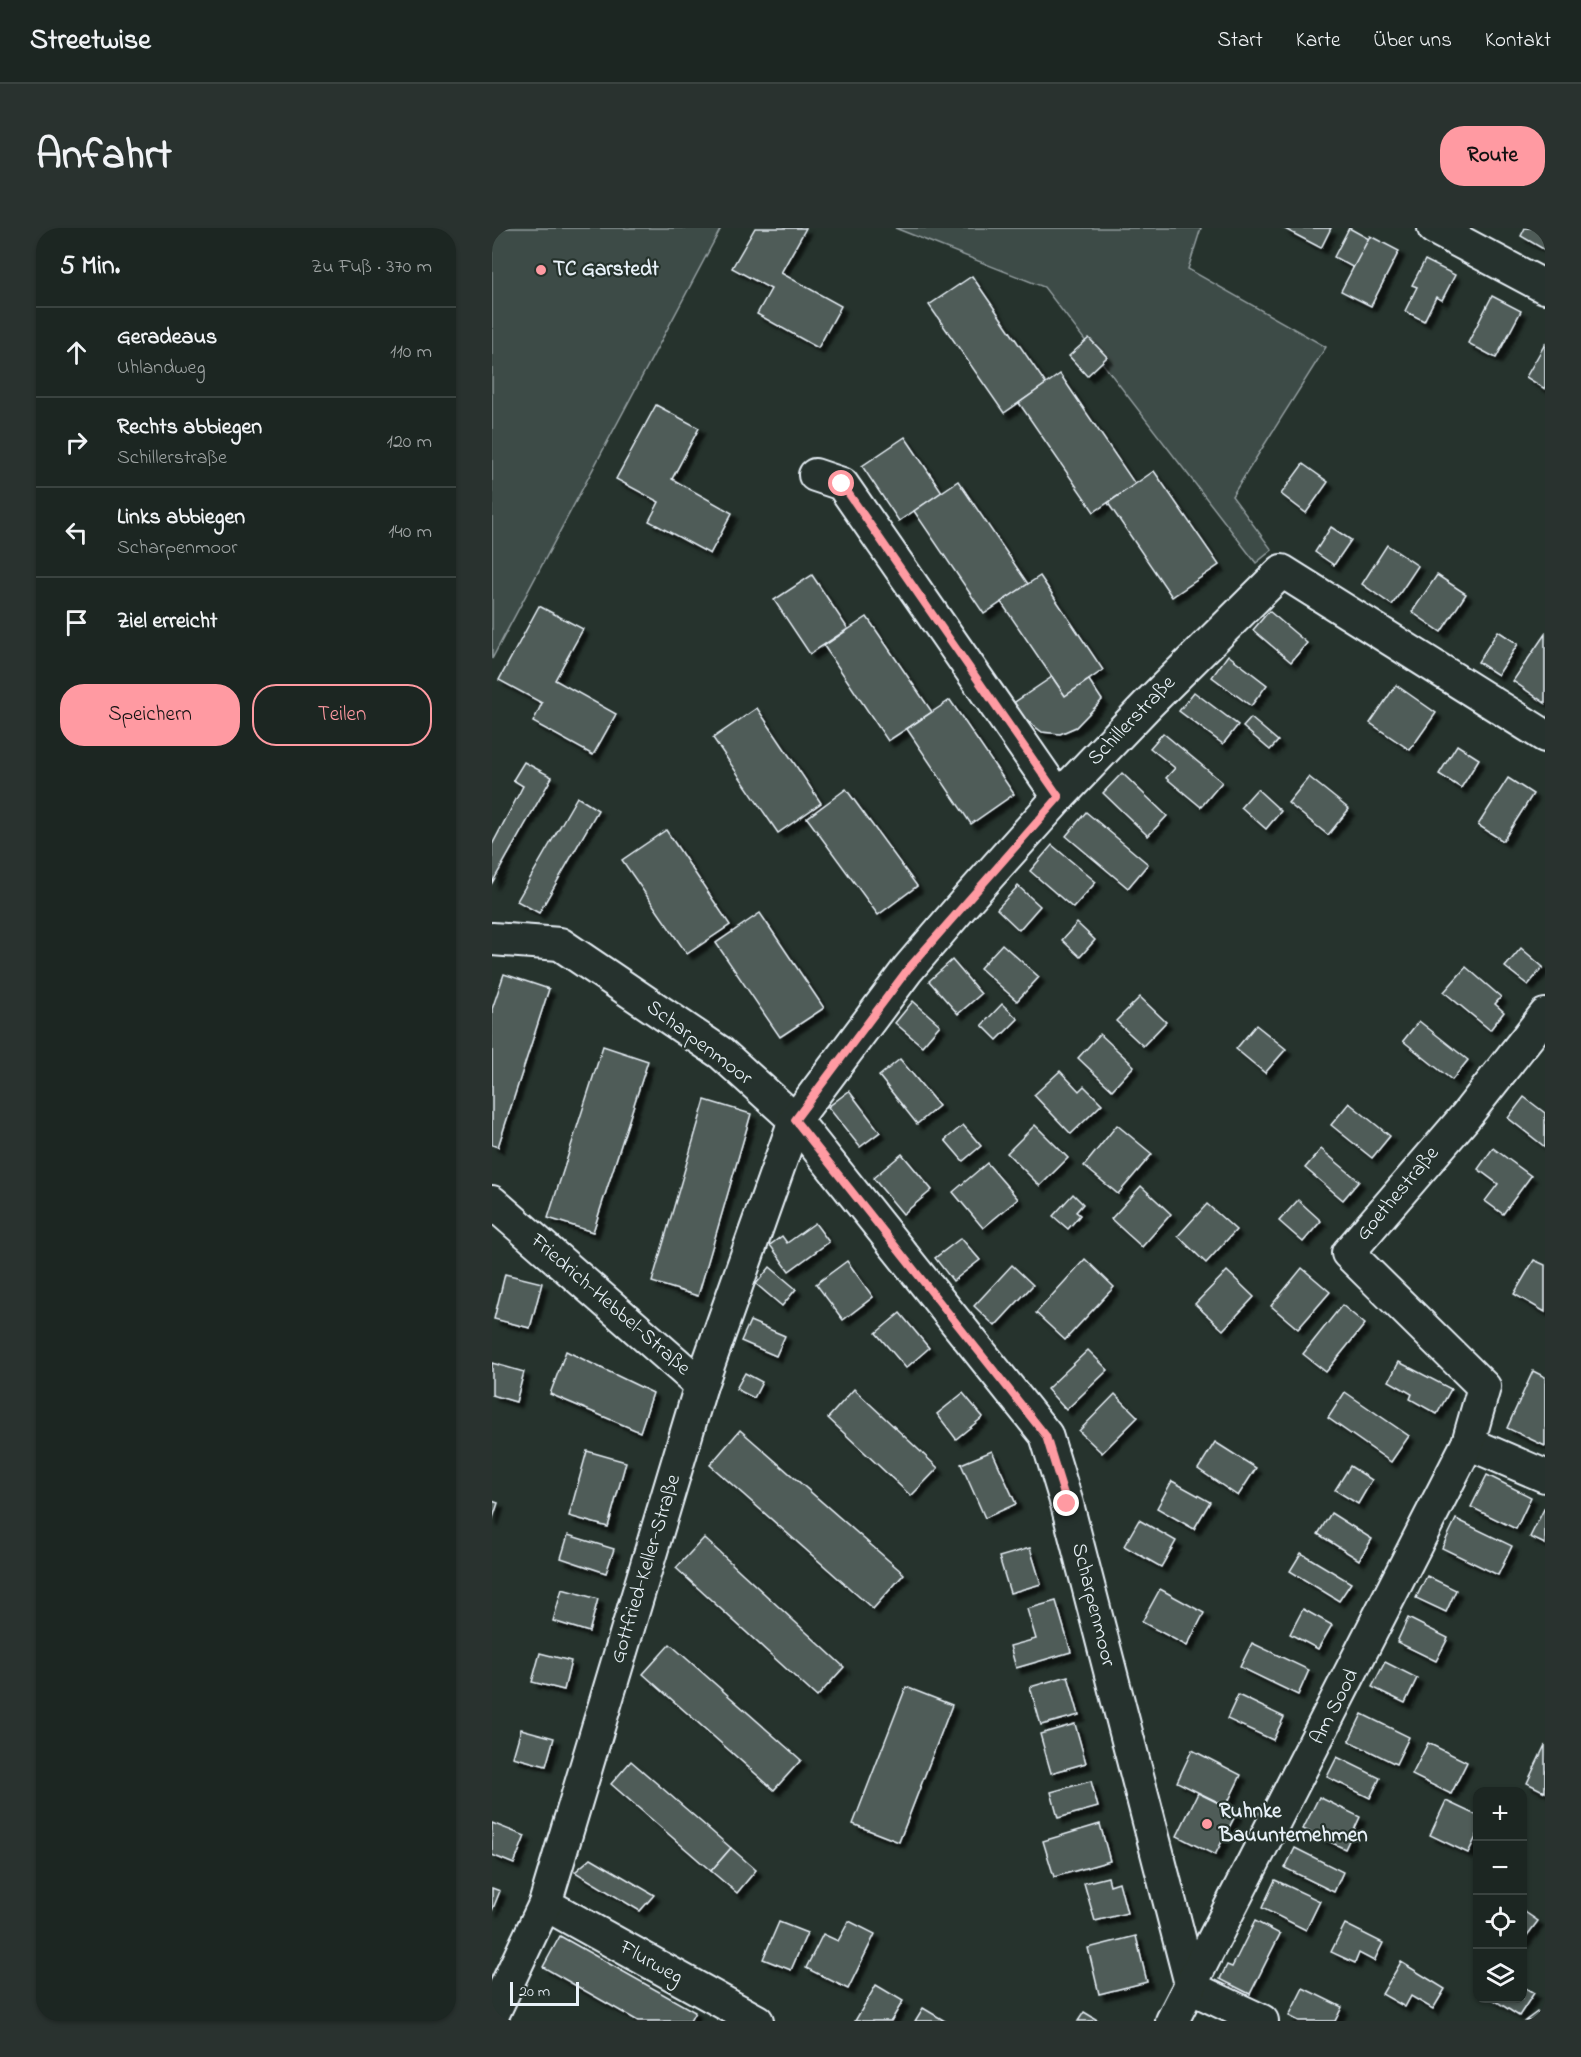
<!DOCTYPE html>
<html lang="de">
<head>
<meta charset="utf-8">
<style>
	body { margin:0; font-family:"Indie Flower",sans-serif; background:#29322f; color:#f1f3f6 }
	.controls { position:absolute; right:18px; bottom:18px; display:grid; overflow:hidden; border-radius:12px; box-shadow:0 2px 4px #0004 }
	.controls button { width:54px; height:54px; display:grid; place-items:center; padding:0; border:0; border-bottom:2px solid #3a4340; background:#1c2622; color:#f1f3f6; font:30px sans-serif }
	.scale { position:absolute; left:18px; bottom:15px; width:69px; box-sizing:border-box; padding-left:6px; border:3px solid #e8f1f8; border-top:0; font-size:16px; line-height:21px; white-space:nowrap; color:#e8f1f8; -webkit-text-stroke:4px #26332d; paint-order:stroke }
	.stop { position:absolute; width:18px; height:18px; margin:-14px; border:4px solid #ff9aa2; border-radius:50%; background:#fff }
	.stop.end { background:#ff9aa2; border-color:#fff; box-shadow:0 2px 6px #0008 }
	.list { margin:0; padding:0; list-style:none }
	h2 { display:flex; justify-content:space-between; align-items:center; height:78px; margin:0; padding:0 24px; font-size:26px }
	h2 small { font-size:20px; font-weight:400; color:#a0a5a5 }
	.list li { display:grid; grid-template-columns:39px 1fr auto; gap:18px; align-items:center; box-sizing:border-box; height:90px; padding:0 24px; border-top:2px solid #3a4340 }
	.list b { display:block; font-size:22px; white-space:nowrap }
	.list p { margin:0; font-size:20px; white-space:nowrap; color:#a0a5a5 }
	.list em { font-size:20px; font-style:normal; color:#a0a5a5 }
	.actions { display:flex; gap:12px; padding:18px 24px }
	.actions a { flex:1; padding:14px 0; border:2px solid #ff9aa2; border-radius:24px; text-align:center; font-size:21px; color:#ff9aa2 }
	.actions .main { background:#ff9aa2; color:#111 }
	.icon { flex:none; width:33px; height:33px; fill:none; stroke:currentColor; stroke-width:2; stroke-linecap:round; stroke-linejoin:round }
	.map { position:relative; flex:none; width:1053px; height:1793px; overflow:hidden; border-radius:24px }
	header { display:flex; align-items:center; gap:36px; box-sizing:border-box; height:84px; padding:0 30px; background:#1c2622; border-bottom:2px solid #3a4340 }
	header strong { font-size:28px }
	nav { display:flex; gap:33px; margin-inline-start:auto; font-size:21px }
	.intro { display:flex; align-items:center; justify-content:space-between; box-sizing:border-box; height:144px; padding:0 36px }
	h1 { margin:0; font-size:42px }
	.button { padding:15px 27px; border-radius:24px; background:#ff9aa2; color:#111; font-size:21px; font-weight:700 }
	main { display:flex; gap:36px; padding:0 36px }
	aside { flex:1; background:#1c2622; border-radius:24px; box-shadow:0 2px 4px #0004 }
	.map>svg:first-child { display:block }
</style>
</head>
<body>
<header>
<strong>Streetwise</strong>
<nav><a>Start</a><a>Karte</a><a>Über uns</a><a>Kontakt</a></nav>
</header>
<div class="intro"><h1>Anfahrt</h1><a class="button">Route</a></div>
<main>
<aside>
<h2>5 Min.<small>Zu Fuß · 370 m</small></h2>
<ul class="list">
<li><svg class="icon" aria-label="ahead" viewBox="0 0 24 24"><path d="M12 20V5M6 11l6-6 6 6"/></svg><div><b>Geradeaus</b><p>Uhlandweg</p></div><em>110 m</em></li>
<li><svg class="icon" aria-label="right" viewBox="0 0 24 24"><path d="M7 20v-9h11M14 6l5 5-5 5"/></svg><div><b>Rechts abbiegen</b><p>Schillerstraße</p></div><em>120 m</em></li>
<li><svg class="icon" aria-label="left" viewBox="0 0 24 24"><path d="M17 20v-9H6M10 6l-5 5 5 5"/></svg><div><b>Links abbiegen</b><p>Scharpenmoor</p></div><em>140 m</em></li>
<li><svg class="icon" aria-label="arrive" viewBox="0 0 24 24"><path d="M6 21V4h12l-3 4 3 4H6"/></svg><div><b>Ziel erreicht</b></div></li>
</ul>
<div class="actions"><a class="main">Speichern</a><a>Teilen</a></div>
</aside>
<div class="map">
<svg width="1053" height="1793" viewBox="0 0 1053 1793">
	<defs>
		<filter id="shadow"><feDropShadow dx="5.5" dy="5.5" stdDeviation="1.5" flood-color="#0009"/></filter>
	</defs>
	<rect width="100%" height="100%" fill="#26332d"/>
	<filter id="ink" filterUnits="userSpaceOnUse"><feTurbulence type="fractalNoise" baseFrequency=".0167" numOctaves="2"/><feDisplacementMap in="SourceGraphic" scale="12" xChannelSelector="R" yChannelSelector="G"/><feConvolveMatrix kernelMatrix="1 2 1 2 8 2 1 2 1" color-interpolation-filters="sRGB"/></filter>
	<g filter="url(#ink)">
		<g fill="#3e4b47" stroke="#939ea0" stroke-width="1.5">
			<polygon points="0,0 229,0 0,431"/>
			<polygon points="403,0 709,0 696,41 834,119 740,268 780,322 764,335 552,59"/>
		</g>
		<g fill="#505c59" stroke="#e8f1f8" stroke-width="1.5" filter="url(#shadow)">
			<polygon points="263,0 314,0 289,45 349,78 326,120 265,86 279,61 240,40"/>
			<polygon points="791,0 839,0 829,20"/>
			<polygon points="857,0 877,11 862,40 842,29"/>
			<polygon points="1033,0 1053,0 1053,22 1029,8"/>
			<polygon points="878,8 907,23 879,78 849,63"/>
			<polygon points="933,32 963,47 950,72 944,69 932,93 913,83 925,59 920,57"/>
			<polygon points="480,48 554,156 512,185 437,77"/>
			<polygon points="1000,68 1029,83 1004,130 976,115"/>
			<polygon points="597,110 615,129 595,148 577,128"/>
			<polygon points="1053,116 1053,161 1034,149"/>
			<polygon points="568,146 643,256 602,284 527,175"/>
			<polygon points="164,177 207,200 180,251 240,285 218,326 157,293 167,274 124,251"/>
			<polygon points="413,209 450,264 407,293 370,238"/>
			<polygon points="811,236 836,254 814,285 789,266"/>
			<polygon points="662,243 727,337 680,369 616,275"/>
			<polygon points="466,253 536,356 492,386 422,283"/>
			<polygon points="839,299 859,312 842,337 823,324"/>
			<polygon points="895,317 926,338 900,377 870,356"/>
			<polygon points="320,347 356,401 318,426 282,372"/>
			<polygon points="945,347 974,366 949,404 920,384"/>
			<polygon points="548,348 611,442 573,468 509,374"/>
			<polygon points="47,378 91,401 63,452 124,486 101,527 41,494 50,475 7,452"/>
			<polygon points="777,383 815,415 799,434 761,402"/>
			<polygon points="375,389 440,484 396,513 332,418"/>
			<polygon points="1006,403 1026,416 1006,447 986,434"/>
			<polygon points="1053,406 1053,475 1021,453"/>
			<polygon points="736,427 775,457 759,478 720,449"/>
			<polygon points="560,449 573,468 597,452 610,472 584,499 568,506 550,504 533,491 520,476"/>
			<polygon points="904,457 944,485 918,522 878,495"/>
			<polygon points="702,464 746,497 731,516 687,483"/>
			<polygon points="458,472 522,566 479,596 415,501"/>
			<polygon points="265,480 329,575 286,605 221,510"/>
			<polygon points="759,490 786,513 778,522 751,499"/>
			<polygon points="671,505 730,554 709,579 674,550 683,540 658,520"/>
			<polygon points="965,517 987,531 969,560 947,546"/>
			<polygon points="32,534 60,549 0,655 0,617 31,558 21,552"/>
			<polygon points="630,545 675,588 656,608 611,565"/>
			<polygon points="817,549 857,581 836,607 796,575"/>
			<polygon points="1016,550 1041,566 1011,613 986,597"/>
			<polygon points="354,561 425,658 386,687 315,590"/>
			<polygon points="765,561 789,583 774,601 749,579"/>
			<polygon points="85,569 106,582 47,685 25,673"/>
			<polygon points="594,584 656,636 636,660 574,608"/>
			<polygon points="174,602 238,697 195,726 130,632"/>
			<polygon points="560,617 604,654 581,680 538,643"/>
			<polygon points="526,658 548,678 527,702 505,681"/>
			<polygon points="268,685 332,780 288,809 224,715"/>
			<polygon points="585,695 603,712 588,729 570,712"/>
			<polygon points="510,716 547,749 525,773 488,740"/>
			<polygon points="1029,720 1051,739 1036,757 1013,739"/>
			<polygon points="460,732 489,766 466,786 437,753"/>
			<polygon points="974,739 1009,769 1003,776 1012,784 998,802 952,764"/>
			<polygon points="12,746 57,761 6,919 0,917 0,781"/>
			<polygon points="648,769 674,794 651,818 624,793"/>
			<polygon points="421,773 448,797 430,818 403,795"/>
			<polygon points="510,776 526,791 505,812 490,797"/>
			<polygon points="927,793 976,832 960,852 911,813"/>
			<polygon points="764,797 794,821 773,845 744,821"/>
			<polygon points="608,806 642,838 620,862 586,830"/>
			<polygon points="111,818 156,833 101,1004 56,990"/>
			<polygon points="408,831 447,878 425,896 387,848"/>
			<polygon points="568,843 587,863 592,858 610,876 579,906 542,867"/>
			<polygon points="357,863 388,904 368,919 336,879"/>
			<polygon points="1032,869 1053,885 1053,919 1016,890"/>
			<polygon points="213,872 259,886 206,1068 160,1054"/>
			<polygon points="857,875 898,908 880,930 839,897"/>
			<polygon points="471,897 489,918 471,933 453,912"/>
			<polygon points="543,897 576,930 548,958 515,925"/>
			<polygon points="625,897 660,926 626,966 592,938"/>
			<polygon points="1001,920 1039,948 1011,986 993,973 1006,956 986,941"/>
			<polygon points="829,921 867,953 851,972 813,940"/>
			<polygon points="410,926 440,962 411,986 381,950"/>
			<polygon points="495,935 526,971 491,1000 461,964"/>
			<polygon points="649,958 679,986 650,1019 619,991"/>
			<polygon points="581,966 591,976 584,984 588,987 576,1001 561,988"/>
			<polygon points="806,972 829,993 811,1014 787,993"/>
			<polygon points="715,976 744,1002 714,1035 686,1008"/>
			<polygon points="323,995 337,1014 297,1043 278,1017 290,1008 295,1015"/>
			<polygon points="469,1010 488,1032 461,1053 443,1030"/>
			<polygon points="593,1031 622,1059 573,1112 544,1085"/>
			<polygon points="1042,1032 1053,1037 1053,1084 1022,1066"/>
			<polygon points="355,1033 381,1069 351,1092 324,1056"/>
			<polygon points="520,1037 541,1057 503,1098 482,1078"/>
			<polygon points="278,1039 304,1061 290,1078 264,1056"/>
			<polygon points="810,1040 838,1064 806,1101 779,1078"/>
			<polygon points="735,1043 762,1069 731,1102 703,1076"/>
			<polygon points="13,1046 50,1055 38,1100 2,1091"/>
			<polygon points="850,1077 873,1096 834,1144 811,1126"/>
			<polygon points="408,1085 437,1120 414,1140 384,1105"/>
			<polygon points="258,1093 293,1108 284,1128 249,1113"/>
			<polygon points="596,1122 616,1142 574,1182 555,1161"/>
			<polygon points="74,1123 161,1165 148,1204 58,1166"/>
			<polygon points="907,1134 959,1161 945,1186 918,1171 920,1166 897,1153"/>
			<polygon points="0,1135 32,1144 24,1174 0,1167"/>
			<polygon points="1041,1143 1053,1149 1053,1218 1015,1200"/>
			<polygon points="253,1145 270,1154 262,1170 244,1161"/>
			<polygon points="362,1161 446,1240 419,1268 336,1190"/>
			<polygon points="853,1164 917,1208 899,1234 836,1190"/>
			<polygon points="471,1165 491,1189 464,1211 445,1186"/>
			<polygon points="623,1166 646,1189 610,1225 587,1203"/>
			<polygon points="248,1202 412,1346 381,1381 218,1237"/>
			<polygon points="723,1214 764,1240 746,1268 706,1241"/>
			<polygon points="95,1223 134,1234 116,1299 77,1288"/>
			<polygon points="500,1223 524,1276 493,1290 469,1236"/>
			<polygon points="858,1238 880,1252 866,1276 843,1262"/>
			<polygon points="995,1247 1039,1269 1024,1301 979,1279"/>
			<polygon points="680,1253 718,1274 702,1301 665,1280"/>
			<polygon points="0,1273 6,1275 0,1293"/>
			<polygon points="1053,1279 1053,1316 1038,1309"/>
			<polygon points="839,1285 880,1311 867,1332 826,1306"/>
			<polygon points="964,1291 1020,1318 1006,1347 950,1320"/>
			<polygon points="647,1292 684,1313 669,1339 632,1318"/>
			<polygon points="76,1307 122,1321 114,1345 69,1330"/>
			<polygon points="212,1310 352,1439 325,1469 184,1340"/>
			<polygon points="538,1320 549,1356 518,1365 507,1329"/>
			<polygon points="809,1325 859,1355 847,1373 798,1343"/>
			<polygon points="935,1348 964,1362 954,1384 924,1370"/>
			<polygon points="70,1361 106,1371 97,1404 61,1393"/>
			<polygon points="668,1361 712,1385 695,1418 650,1394"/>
			<polygon points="564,1373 579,1424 524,1440 518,1418 544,1411 535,1381"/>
			<polygon points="811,1381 840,1397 826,1421 798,1406"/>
			<polygon points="916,1390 956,1410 944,1433 905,1414"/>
			<polygon points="760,1415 817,1442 806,1467 748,1439"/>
			<polygon points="178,1416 309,1532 282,1562 151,1446"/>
			<polygon points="48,1425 79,1433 72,1462 40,1454"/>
			<polygon points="893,1434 925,1450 913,1475 880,1459"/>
			<polygon points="576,1448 587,1487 549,1497 538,1459"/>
			<polygon points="414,1459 460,1477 407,1614 361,1596"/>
			<polygon points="746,1467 792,1489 781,1512 735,1491"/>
			<polygon points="870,1486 917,1509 904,1536 857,1513"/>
			<polygon points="583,1496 594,1535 559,1545 548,1506"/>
			<polygon points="29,1501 62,1510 54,1538 21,1529"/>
			<polygon points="936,1515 975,1534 959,1566 920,1547"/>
			<polygon points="1053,1517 1053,1564 1035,1555"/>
			<polygon points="700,1522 749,1547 734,1578 685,1554"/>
			<polygon points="845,1529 888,1550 878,1570 835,1549"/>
			<polygon points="139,1533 239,1620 219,1643 119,1556"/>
			<polygon points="599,1553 606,1579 566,1590 559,1564"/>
			<polygon points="706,1565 745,1584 723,1627 685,1608"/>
			<polygon points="827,1569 868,1589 853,1621 811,1601"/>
			<polygon points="954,1573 986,1588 986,1605 976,1625 938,1607"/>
			<polygon points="0,1595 33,1608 22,1636 0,1627"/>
			<polygon points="608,1596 618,1633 562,1649 551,1613"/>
			<polygon points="239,1620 264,1642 245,1665 219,1643"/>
			<polygon points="803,1620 851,1644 842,1664 793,1640"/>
			<polygon points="99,1630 162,1667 148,1683 83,1644"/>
			<polygon points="616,1649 618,1657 627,1654 635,1685 603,1693 592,1655"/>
			<polygon points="783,1652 828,1673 814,1702 770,1680"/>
			<polygon points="0,1660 8,1663 0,1683"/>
			<polygon points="1030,1682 1046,1693 1030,1714"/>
			<polygon points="357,1693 383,1706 356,1761 314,1740 331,1706 346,1713"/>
			<polygon points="763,1693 788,1706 758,1766 728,1751 735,1737 740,1739"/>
			<polygon points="287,1694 315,1705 299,1742 271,1731"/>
			<polygon points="853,1696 891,1715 882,1733 867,1725 863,1735 839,1724"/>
			<polygon points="68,1708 203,1784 198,1793 146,1793 51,1739"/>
			<polygon points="644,1708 655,1754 607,1766 596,1720"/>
			<polygon points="909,1734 953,1761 941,1781 919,1768 913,1779 890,1766"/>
			<polygon points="384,1757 411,1773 399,1793 363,1793"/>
			<polygon points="1030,1758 1042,1765 1027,1788 999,1770 1030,1770"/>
			<polygon points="811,1760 850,1779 843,1793 807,1793 797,1788"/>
			<polygon points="431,1780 453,1793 423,1793"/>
			<polygon points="592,1784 607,1793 586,1793"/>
			<polygon points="1045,1784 1052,1793 1033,1793"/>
		</g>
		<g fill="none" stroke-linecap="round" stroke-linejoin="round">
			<g stroke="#e8f1f8" stroke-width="36">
				<g id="minor">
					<polyline points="942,0 1053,59"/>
					<polyline points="323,247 350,256 567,569"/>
					<polyline points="0,711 68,716 229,825 303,892 554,1207 575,1276 700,1760 770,1793"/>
					<polyline points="0,974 209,1157"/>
					<polyline points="976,1215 1053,1248"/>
					<polyline points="53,1676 265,1793"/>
					<polyline points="0,1788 53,1676 209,1157 303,892 416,741 475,672 567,569 656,476 790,343 1053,508"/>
					<polyline points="680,1793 976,1215 992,1159 856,1025 973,889 1053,787"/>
				</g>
			</g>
			<use href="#minor" stroke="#26332d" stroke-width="32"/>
		</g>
	</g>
	<g fill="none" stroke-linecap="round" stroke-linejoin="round" filter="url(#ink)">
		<polyline stroke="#ff9aa2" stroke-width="8" points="350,256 567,569 416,741 303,892 554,1208 575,1276"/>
	</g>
	<g fill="#ff9aa2" stroke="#26332d" stroke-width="2">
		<circle cx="49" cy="42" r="6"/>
		<circle cx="715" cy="1596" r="6"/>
	</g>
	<g text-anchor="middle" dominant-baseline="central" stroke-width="4.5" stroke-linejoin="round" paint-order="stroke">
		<g font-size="21" font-weight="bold" fill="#e8f1f8" stroke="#26332d" text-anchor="start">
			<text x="61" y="42">TC Garstedt</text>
			<text x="727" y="1584">Ruhnke<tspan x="727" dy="24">Bauunternehmen</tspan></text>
		</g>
		<g font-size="21" fill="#e8f1f8" stroke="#26332d">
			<text transform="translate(640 493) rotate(-46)">Schillerstraße</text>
			<text transform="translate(207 815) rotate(37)">Scharpenmoor</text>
			<text transform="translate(906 966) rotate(-50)">Goethestraße</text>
			<text transform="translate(118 1077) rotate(41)">Friedrich-Hebbel-Straße</text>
			<text transform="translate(154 1341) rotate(-73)">Gottfried-Keller-Straße</text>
			<text transform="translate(601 1377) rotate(76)">Scharpenmoor</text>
			<text transform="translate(843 1479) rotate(-63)">Am Sood</text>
			<text transform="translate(159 1735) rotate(29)">Flurweg</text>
		</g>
	</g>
</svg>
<div class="controls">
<button>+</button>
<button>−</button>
<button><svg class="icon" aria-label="locate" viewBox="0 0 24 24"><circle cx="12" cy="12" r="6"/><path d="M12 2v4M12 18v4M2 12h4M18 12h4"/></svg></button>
<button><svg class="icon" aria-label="layers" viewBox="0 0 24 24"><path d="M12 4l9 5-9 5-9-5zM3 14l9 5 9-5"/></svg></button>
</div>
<div class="scale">20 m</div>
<div class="stop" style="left:350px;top:256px"></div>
<div class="stop end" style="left:575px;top:1276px"></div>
</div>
</main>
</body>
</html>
